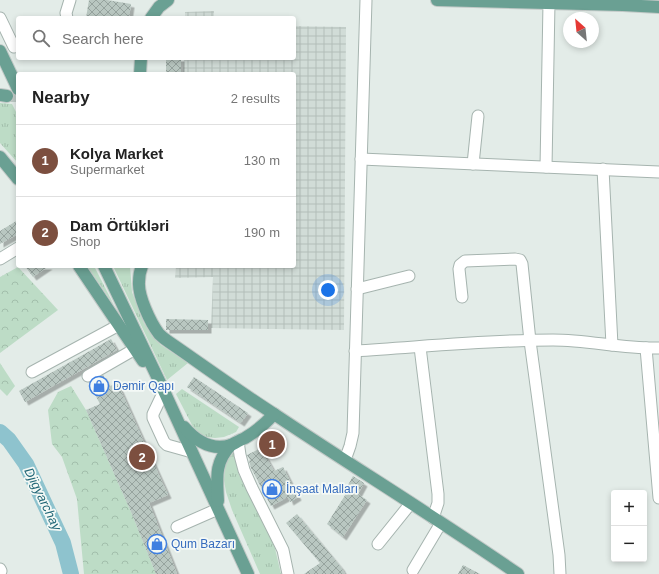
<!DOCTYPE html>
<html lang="en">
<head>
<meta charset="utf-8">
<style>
	body { margin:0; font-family:Helvetica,sans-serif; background:#f2f2f2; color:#222 }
	.controls { position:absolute; right:12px; bottom:12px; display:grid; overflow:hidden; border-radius:4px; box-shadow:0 2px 6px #0003 }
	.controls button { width:36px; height:36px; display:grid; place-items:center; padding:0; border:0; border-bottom:1px solid #e0e0e0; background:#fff; color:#222; font:20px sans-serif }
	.compass { position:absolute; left:563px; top:12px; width:36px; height:36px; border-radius:50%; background:#fff; box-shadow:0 2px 6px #0003; rotate:333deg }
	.you { position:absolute; left:328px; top:290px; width:14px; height:14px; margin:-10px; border:3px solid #fff; border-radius:50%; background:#1a73e8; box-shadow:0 0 0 6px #1a73e833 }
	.badge { display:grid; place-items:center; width:26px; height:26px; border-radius:50%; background:#7c4f3f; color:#fff; font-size:13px; font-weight:700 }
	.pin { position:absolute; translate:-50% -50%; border:2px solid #fff; box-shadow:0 1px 4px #0006 }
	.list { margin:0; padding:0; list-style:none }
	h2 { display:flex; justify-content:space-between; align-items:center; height:52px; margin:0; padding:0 16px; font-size:17px }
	h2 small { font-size:13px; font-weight:400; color:#767676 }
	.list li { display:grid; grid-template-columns:26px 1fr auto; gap:12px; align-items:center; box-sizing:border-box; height:72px; padding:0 16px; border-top:1px solid #e0e0e0 }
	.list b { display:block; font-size:15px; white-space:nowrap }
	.list p { margin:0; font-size:13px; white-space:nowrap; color:#767676 }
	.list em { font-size:13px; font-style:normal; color:#767676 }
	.icon { flex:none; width:22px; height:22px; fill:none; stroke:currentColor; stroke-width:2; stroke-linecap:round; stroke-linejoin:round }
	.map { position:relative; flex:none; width:659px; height:574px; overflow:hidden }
	.search { position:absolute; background:#fff; box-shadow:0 2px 6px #0003; left:16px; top:16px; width:280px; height:44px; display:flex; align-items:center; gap:10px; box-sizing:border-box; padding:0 14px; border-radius:4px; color:#767676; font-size:15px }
	.panel { position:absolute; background:#fff; box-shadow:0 2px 6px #0003; left:16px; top:72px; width:280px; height:196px; border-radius:4px }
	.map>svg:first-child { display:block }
</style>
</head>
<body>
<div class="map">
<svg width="659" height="574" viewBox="0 0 659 574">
	<defs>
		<pattern id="industrial-grid" width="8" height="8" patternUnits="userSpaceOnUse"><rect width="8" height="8" fill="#d1dcd7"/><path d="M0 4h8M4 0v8" fill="none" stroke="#b3beb9"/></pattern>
		<pattern id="grass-tufts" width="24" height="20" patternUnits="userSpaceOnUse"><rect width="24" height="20" fill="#bddcc6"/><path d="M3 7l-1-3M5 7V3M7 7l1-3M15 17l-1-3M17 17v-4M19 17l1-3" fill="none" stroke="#a2beab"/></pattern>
		<pattern id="forest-crowns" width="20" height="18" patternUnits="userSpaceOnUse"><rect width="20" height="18" fill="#bddcc6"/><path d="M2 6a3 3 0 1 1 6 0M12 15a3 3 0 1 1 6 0" fill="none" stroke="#a2beab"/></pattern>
		<pattern id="building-cross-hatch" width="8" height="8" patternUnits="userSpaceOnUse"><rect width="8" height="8" fill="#b9c7c1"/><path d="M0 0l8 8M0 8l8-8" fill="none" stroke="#96a39e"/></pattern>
		<filter id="shadow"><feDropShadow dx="3.5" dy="3.5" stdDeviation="0" flood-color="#0004"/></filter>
	</defs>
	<rect width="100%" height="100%" fill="#e3ece8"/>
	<g fill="url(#industrial-grid)">
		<polygon points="214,11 214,18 185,18 185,12"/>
		<polygon points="294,26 346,27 344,330 211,328 213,277 175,278 176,266 294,266 294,74 183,74 184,58 294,58"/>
	</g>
	<g fill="url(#grass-tufts)">
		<polygon points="0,103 12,104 18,116 18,163 0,143"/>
		<polygon points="87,266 94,266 114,305"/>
		<polygon points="113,266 130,266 132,292 144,323 152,336 161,345 188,363 167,380"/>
		<polygon points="182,389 239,427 236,432 224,437 215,438 205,437 198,433 193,427 176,394"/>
		<polygon points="235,452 239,475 274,544 281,574 260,574 232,510 226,492 224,480 225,464 231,454"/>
	</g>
	<g fill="url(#forest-crowns)">
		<polygon points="18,267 58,310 0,353 0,277"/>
		<polygon points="0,363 15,386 7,396 0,389"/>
		<polygon points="71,386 86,410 131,512 156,574 84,574 77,499 62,457 52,444 48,410 58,392"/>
	</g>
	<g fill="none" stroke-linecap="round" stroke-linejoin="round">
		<polyline stroke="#8ec3ce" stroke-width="16" points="0,432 9,440 26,464 63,543 71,574"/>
	</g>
	<g fill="url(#building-cross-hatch)" filter="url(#shadow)">
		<polygon points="89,0 107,0 131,4 129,18 86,18"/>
		<rect x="166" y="58" width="15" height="16"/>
		<polygon points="18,220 18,234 0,244 0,231"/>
		<polygon points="25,266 49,266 33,277"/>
		<polygon points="166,319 208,320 208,330 166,330"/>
		<polygon points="111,339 117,350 25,402 19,391"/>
		<polygon points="103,375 109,387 117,382 168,495 149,503 177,574 156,574 131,512 86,410 100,404 89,383"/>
		<polygon points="194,377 248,413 241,423 187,387"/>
		<polygon points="270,436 280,442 275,451 265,445"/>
		<polygon points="261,448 274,471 283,467 298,497 290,502 288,497 271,506 251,468 249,461 250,460 247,455"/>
		<polygon points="353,476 364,483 358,494 367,500 343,537 327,524 349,489 347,487"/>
		<polygon points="297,514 341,567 345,574 304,574 320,563 286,523"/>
		<polygon points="463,565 480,574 458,574"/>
	</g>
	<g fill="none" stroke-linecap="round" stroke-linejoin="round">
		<polyline stroke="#bdc9c5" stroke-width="12" stroke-dasharray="12 6" stroke-linecap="butt" points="7,96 18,96"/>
		<g stroke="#a6b4af" stroke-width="13">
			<g id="minor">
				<polyline points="0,18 14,47"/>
				<polyline points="67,18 66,13 70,0"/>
				<polyline points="361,159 659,172"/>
				<polyline points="473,164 478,116"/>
				<polyline points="546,167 549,3"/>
				<polyline points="603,169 612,345"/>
				<polyline points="0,259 18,248"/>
				<polyline points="357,289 409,276"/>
				<polyline points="462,297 459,269 460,265 465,261 515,259 520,260 522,264 530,341 559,555 560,574"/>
				<polyline points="420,347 438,494 438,503 433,518"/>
				<polyline points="646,348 659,498"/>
				<path d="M355,351C421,347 487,340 553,340C589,340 623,349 659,348"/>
				<polyline points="32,372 119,325"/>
				<polyline points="88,376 135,349"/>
				<polyline points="164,391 153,414 153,418 164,442 167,445 192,452"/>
				<polyline points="238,441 240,455 244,470 252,488 283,550 288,574"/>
				<polyline points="345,460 350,446 353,433 366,0"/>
				<polyline points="177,527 218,509"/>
				<polyline points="378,544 411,503"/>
				<polyline points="0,569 1,571"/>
				<polyline points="413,570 441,523"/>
			</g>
		</g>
		<g stroke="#c2c9c7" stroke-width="14">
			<g id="major">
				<polyline points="437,0 623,5 659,7"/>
				<polyline points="151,18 159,7 168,0"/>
				<polyline points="0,51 18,89"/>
				<polyline points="140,74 141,58"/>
				<polyline points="0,95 7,96"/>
				<polyline points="0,157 18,179"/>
				<polyline points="79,266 143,361"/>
				<polyline points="104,266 164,391 248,574"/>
				<path d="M142,266C140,271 139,276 139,282C138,296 150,322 159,334C162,337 166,340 169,342C204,366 238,391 274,414C355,468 438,519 518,574"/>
				<path d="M184,427C196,441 212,451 231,445C235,443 240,440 245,438C257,431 264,425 274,414"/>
				<path d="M218,501C217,478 214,463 231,445"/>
			</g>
		</g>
		<use href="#minor" stroke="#fff" stroke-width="11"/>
		<use href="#major" stroke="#6aa093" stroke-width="12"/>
	</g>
	<defs>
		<g id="shop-ring" transform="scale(1)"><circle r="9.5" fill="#f4f9f6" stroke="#3f7fe0" stroke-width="1.5"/><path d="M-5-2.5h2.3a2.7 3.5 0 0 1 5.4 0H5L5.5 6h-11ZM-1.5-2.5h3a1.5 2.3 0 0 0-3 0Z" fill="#3f7fe0"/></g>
	</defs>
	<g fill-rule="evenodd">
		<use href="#shop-ring" x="99" y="386"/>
		<use href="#shop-ring" x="272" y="489"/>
		<use href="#shop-ring" x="157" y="544"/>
	</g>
	<g text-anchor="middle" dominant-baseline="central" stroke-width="3.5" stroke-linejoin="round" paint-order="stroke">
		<g font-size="12" fill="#366cbe" stroke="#f4f9f6" text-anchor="start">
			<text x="113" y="386">Dəmir Qapı</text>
			<text x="286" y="489">İnşaat Malları</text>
			<text x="171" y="544">Qum Bazarı</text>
		</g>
		<g font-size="13" font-style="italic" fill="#206676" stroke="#f4f9f6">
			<text transform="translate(43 499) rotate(64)">Djigyarchay</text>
		</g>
	</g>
</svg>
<div class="controls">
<button>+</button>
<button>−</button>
</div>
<svg class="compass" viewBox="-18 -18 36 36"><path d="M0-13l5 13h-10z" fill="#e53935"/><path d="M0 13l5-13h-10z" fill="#767676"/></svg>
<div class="you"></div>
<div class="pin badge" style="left:272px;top:444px">1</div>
<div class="pin badge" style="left:142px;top:457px">2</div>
<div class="search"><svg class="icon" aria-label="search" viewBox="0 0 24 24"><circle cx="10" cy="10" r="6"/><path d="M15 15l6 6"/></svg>Search here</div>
<section class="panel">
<h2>Nearby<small>2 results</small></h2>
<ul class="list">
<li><span class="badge">1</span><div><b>Kolya Market</b><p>Supermarket</p></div><em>130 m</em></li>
<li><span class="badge">2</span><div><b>Dam Örtükləri</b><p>Shop</p></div><em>190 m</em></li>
</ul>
</section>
</div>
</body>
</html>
